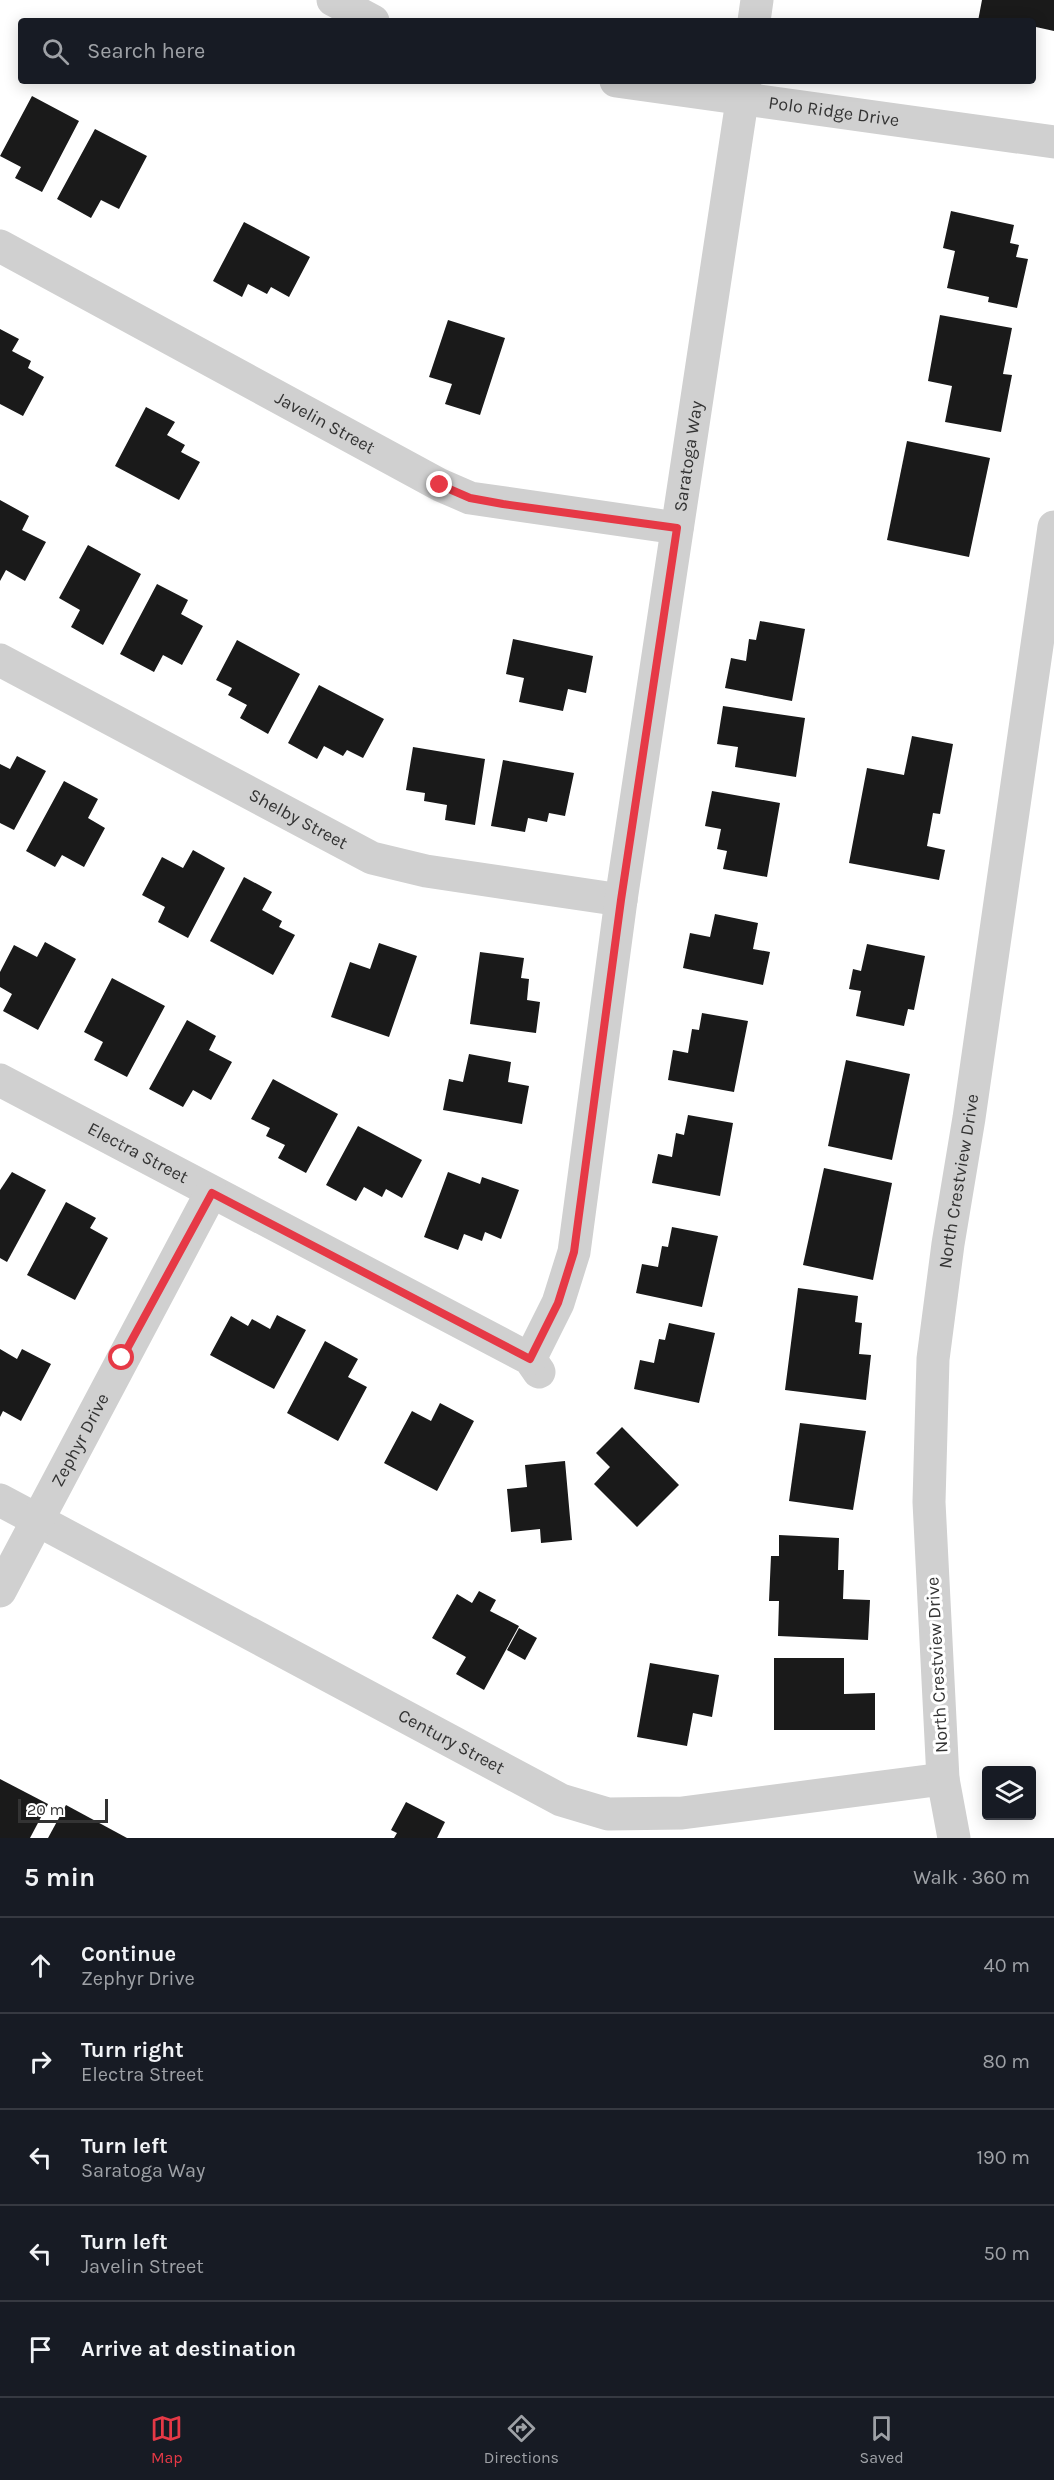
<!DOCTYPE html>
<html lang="en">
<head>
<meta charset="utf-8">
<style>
	body { margin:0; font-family:Karla,sans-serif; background:#20242c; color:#f1f3f6 }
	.controls { position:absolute; right:18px; bottom:18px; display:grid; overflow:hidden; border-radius:6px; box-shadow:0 3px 15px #0003 }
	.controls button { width:54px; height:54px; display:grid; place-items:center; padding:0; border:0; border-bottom:2px solid #363941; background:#171b24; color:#f1f3f6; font:30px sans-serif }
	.scale { position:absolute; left:18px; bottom:15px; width:90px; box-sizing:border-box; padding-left:6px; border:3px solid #333; border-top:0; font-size:16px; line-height:21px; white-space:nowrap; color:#333; -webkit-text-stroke:4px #fff; paint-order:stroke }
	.stop { position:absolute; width:18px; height:18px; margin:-14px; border:4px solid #e63946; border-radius:50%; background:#fff }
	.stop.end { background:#e63946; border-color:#fff; box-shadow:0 2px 6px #0008 }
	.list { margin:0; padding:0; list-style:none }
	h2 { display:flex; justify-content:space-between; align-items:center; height:78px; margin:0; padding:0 24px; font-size:26px }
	h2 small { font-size:20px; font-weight:400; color:#9ea1a6 }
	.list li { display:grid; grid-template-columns:39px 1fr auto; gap:18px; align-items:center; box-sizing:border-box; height:96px; padding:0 24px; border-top:2px solid #363941 }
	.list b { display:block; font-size:22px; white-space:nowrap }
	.list p { margin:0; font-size:20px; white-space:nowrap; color:#9ea1a6 }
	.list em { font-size:20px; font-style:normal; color:#9ea1a6 }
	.icon { flex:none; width:33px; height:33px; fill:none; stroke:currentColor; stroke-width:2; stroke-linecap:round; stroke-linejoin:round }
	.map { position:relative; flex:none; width:1054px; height:1838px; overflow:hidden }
	.search { position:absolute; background:#171b24; box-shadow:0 3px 15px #0003; left:18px; right:18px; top:18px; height:66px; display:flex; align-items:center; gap:15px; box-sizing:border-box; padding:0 21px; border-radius:6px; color:#9ea1a6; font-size:22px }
	.sheet { height:558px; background:#171b24 }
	nav { display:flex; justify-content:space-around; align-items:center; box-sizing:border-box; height:84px; border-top:2px solid #363941; background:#171b24; font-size:16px; color:#9ea1a6 }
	nav a { display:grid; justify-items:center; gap:3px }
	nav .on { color:#e63946 }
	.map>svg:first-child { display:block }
</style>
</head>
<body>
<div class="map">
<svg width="1054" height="1838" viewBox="0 0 1054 1838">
	<rect width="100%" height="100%" fill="#fff"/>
	<g fill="#1a1a1a">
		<polygon points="982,0 1054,0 1054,31 1036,27 1033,36 1033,21 978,21"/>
		<polygon points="32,96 79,121 42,192 15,178 21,167 0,156"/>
		<polygon points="95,129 147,156 119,209 101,200 91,218 57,199"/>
		<polygon points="951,211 1014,225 1010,243 1019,245 1016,257 1028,259 1017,308 988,302 989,297 947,288 955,251 943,248"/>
		<polygon points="244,222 310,257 289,297 271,287 267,294 248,284 242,297 213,281"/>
		<polygon points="940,315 1012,328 1003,374 1012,375 1001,432 945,422 952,386 928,381"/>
		<polygon points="448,320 505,338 480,415 445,404 452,384 429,377"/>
		<polygon points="0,329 19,339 12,351 31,361 28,368 44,377 23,416 0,404"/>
		<polygon points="146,407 175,422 167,435 185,445 181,452 200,462 179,500 115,466"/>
		<polygon points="907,441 990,458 969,557 887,540"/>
		<polygon points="0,500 29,516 22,530 46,542 25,581 6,570 0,581"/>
		<polygon points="88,545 141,574 103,645 71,627 80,610 59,598"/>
		<polygon points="157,584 188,600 181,614 203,626 182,665 163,655 154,672 120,654"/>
		<polygon points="760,621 805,629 792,701 725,688 731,658 746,661 749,639 756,640"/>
		<polygon points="513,639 593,656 586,693 568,689 563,711 519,702 524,678 506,674"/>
		<polygon points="237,640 300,674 268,734 240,718 247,705 228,695 232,688 216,680"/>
		<polygon points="319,685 384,719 363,758 347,750 343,756 324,746 317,759 288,743"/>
		<polygon points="723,706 805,718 796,777 735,767 738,747 717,744"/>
		<polygon points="912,736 953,744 940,814 933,813 927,846 945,850 939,880 849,863 867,768 904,775"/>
		<polygon points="413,747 485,759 475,825 445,820 447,805 424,801 425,793 406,790"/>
		<polygon points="17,756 46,771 14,830 0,823 0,764 10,769"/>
		<polygon points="503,760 574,773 565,816 549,813 547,822 528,818 525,832 491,826"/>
		<polygon points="64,781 98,799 88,818 105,828 84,867 62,855 55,867 26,851"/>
		<polygon points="712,791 780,803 767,877 723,869 727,851 717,849 721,829 705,826"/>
		<polygon points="193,850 225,868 188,938 158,922 165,907 142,895 162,857 183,868"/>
		<polygon points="244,877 272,892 262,910 282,921 279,927 295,935 273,975 210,941"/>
		<polygon points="715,914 758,923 753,949 770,952 763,985 683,968 690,933 710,937"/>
		<polygon points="45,942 76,959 38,1030 3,1011 12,994 0,987 0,972 14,945 37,957"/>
		<polygon points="379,943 417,956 389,1037 331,1017 350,962 370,969"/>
		<polygon points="867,944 925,956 914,1010 908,1009 904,1026 856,1016 861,991 849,989 853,969 861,971"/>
		<polygon points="480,952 524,958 521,978 529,979 527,1000 540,1002 536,1033 470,1024"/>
		<polygon points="112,978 165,1006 127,1077 94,1060 103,1042 84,1032"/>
		<polygon points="702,1013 748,1021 734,1092 668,1080 673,1050 688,1053 692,1029 699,1030"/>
		<polygon points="187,1020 216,1036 209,1050 232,1062 211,1100 193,1090 183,1107 149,1089"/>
		<polygon points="469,1054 511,1062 508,1082 529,1086 522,1124 443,1110 449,1079 463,1082"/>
		<polygon points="846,1060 910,1074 892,1160 828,1146"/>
		<polygon points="273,1079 338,1114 306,1173 278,1158 285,1145 266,1136 270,1128 251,1119"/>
		<polygon points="688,1115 733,1123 720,1196 652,1183 658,1154 672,1157 676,1133 684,1135"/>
		<polygon points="358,1126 422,1160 402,1198 386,1189 382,1197 364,1187 356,1201 326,1185"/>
		<polygon points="824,1168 892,1183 873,1280 803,1265"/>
		<polygon points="12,1172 46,1190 7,1262 0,1258 0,1190"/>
		<polygon points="448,1172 480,1184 482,1177 519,1190 501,1239 485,1232 482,1241 464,1234 458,1250 424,1237"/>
		<polygon points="66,1202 96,1218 90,1228 108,1238 75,1300 27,1275"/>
		<polygon points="672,1227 718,1236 702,1307 636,1293 642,1264 658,1267 662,1246 668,1247"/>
		<polygon points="798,1288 858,1296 855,1322 862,1323 859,1354 871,1355 866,1400 785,1390"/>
		<polygon points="277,1315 306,1330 274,1389 210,1355 231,1316 248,1326 252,1319 270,1329"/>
		<polygon points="669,1323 715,1333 699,1403 634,1389 640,1360 654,1363 659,1339 665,1340"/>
		<polygon points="325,1341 358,1359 348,1377 367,1387 338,1441 287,1413"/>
		<polygon points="0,1349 17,1359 22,1349 51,1364 21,1421 3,1411 0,1417"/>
		<polygon points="440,1403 474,1421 437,1491 384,1463 412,1411 431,1421"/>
		<polygon points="800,1423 866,1431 853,1510 789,1501"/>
		<polygon points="622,1427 679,1485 637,1527 594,1484 610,1467 596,1453"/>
		<polygon points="565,1461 572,1540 541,1543 540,1529 511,1532 507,1489 527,1487 525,1465"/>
		<polygon points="779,1535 839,1538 838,1570 844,1570 843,1599 870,1600 868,1640 778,1636 779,1601 769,1601 771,1556 779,1556"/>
		<polygon points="479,1591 496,1600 490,1611 519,1626 484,1690 456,1674 466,1657 432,1638 457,1594 472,1603"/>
		<polygon points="519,1628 537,1638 525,1660 507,1650"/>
		<polygon points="774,1658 844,1658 844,1694 875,1693 875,1730 774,1730"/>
		<polygon points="650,1663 719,1675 712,1717 693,1713 687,1746 637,1737"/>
		<polygon points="0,1779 48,1804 30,1838 0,1838"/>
		<polygon points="406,1802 445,1822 437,1838 394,1838 397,1833 391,1830"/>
		<polygon points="66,1805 127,1838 48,1838"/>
	</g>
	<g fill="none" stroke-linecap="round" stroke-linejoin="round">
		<g stroke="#d0d0d0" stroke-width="33">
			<polyline points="333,0 373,21"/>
			<polyline points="754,21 757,0"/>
			<path id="s1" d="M616,81L1054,142"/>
			<path id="s2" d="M0,246L440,485L470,498L677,528"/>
			<path id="s3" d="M0,660L372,858L426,871L621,900"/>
			<path id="s4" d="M0,1080L530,1359L539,1372"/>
			<path id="s5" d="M530,1359L558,1303L574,1252L621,900L745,81"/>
			<path id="s6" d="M0,1500L561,1800L608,1814L682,1813L943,1779"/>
			<path id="s7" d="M0,1591L211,1193"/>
			<path id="s8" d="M954,1838L943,1779L929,1502L933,1359L948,1244L969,1118L1054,527"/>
		</g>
	</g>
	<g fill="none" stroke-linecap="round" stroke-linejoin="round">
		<polyline stroke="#e63946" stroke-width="8" points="122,1358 212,1193 530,1359 558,1303 574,1252 621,900 677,528 503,504 470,498 440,485"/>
	</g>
	<g text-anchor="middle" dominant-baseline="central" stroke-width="6" stroke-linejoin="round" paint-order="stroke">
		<g font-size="18" fill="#333" stroke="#fff">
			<text stroke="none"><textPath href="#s1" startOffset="220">Polo Ridge Drive</textPath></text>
			<text stroke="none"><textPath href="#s2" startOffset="370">Javelin Street</textPath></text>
			<text stroke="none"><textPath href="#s5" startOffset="920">Saratoga Way</textPath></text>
			<text stroke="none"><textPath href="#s3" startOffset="338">Shelby Street</textPath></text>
			<text stroke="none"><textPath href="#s4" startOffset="156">Electra Street</textPath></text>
			<text stroke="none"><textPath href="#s8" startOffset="660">North Crestview Drive</textPath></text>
			<text stroke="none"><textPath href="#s7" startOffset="171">Zephyr Drive</textPath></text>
			<text transform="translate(937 1665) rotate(-93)">North Crestview Drive</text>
			<text stroke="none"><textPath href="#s6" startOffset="512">Century Street</textPath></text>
		</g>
	</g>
</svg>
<div class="controls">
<button><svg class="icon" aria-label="layers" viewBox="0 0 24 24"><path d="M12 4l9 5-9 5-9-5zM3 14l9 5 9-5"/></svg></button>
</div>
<div class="scale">20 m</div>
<div class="stop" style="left:122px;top:1358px"></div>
<div class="stop end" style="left:440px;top:485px"></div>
<div class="search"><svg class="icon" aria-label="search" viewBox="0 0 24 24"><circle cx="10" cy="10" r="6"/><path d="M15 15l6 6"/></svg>Search here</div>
</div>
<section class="sheet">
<h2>5 min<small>Walk · 360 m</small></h2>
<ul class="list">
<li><svg class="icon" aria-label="ahead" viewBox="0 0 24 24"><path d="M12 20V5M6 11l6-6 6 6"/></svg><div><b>Continue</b><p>Zephyr Drive</p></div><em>40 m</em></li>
<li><svg class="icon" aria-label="right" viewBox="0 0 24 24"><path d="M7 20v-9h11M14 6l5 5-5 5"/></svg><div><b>Turn right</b><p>Electra Street</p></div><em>80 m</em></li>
<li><svg class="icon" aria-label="left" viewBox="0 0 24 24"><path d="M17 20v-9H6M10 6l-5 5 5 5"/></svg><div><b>Turn left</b><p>Saratoga Way</p></div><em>190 m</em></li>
<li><svg class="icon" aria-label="left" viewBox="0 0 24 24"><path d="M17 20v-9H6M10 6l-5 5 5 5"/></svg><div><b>Turn left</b><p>Javelin Street</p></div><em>50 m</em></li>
<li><svg class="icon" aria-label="arrive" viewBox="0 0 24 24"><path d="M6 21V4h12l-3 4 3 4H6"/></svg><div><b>Arrive at destination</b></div></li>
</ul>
</section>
<nav>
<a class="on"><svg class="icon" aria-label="map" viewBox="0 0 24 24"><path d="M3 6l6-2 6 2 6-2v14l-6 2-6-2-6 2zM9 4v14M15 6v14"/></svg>Map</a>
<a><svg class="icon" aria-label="directions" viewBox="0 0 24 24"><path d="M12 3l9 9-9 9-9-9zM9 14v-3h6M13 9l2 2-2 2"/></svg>Directions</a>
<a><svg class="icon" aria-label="saved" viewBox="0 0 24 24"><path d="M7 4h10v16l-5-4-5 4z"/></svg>Saved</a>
</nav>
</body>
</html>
